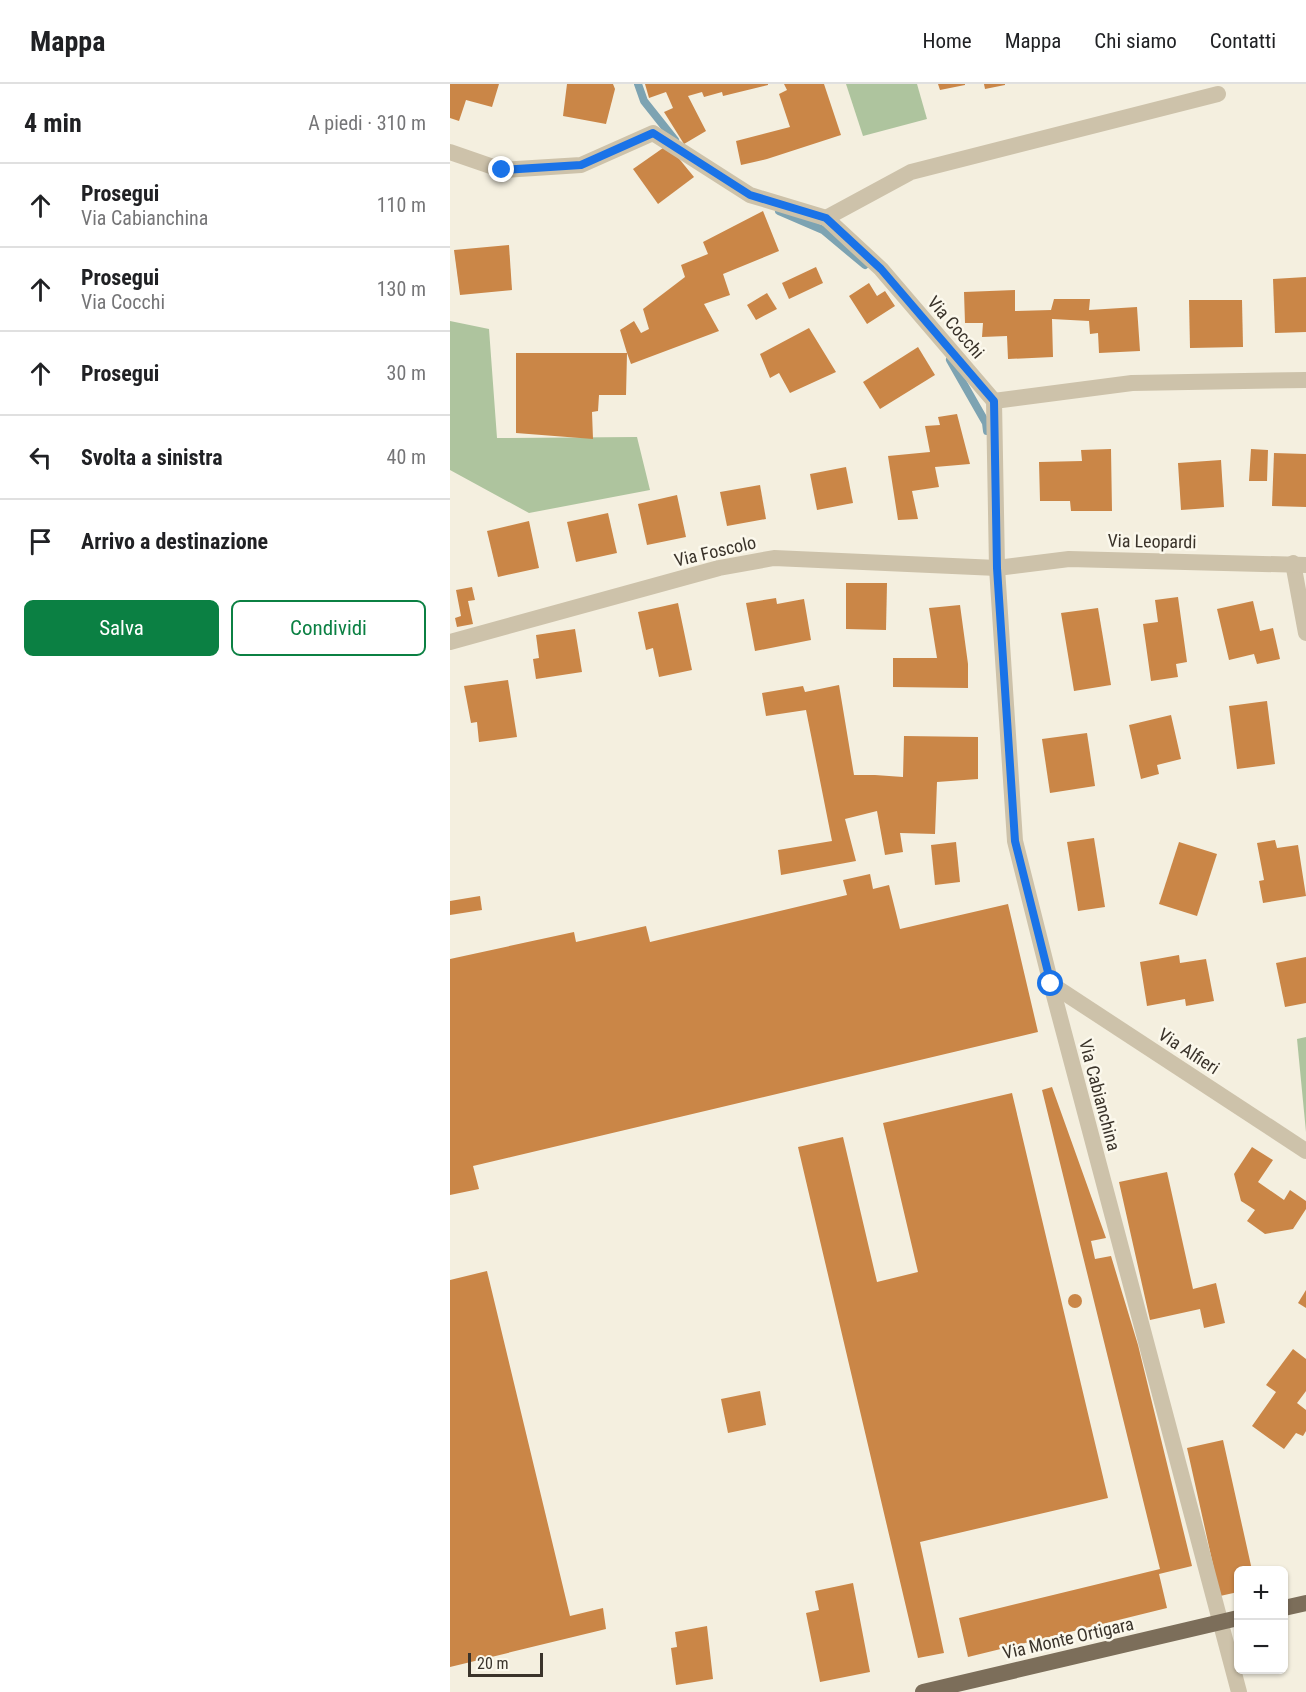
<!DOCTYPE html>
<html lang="it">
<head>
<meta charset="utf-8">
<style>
	body { margin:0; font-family:"Roboto Condensed",sans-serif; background:#f6f6f6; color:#202124 }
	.controls { position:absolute; right:18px; bottom:18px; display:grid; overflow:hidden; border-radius:9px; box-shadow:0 2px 4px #0004 }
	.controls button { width:54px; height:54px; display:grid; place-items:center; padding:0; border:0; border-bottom:2px solid #e0e0e0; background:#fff; color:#202124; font:30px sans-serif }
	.scale { position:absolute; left:18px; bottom:15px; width:75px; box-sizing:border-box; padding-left:6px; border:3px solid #3a332a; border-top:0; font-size:16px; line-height:21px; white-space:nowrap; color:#3a332a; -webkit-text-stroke:4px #fbf8ec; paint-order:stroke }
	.stop { position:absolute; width:18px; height:18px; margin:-14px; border:4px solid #1a73e8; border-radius:50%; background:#fff }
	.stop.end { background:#1a73e8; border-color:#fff; box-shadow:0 2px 6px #0008 }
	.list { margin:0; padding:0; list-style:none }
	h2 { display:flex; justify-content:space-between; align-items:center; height:78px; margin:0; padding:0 24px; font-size:26px }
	h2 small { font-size:20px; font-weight:400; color:#757577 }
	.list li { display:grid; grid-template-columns:39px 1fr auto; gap:18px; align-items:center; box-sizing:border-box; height:84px; padding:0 24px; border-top:2px solid #e0e0e0 }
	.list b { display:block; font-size:22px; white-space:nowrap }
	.list p { margin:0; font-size:20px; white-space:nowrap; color:#757577 }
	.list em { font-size:20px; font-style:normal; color:#757577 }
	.actions { display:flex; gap:12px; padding:18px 24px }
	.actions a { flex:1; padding:14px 0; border:2px solid #0b8043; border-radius:9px; text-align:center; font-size:21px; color:#0b8043 }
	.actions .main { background:#0b8043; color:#fff }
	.icon { flex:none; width:33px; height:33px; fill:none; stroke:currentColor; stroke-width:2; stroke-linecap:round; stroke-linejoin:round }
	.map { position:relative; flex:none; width:856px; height:1608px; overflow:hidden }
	header { display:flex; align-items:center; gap:36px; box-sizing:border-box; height:84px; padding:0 30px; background:#fff; border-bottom:2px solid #e0e0e0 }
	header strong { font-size:28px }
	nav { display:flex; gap:33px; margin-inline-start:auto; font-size:21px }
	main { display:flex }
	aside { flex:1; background:#fff }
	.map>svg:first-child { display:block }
</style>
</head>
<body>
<header>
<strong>Mappa</strong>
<nav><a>Home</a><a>Mappa</a><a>Chi siamo</a><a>Contatti</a></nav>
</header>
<main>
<aside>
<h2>4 min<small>A piedi · 310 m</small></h2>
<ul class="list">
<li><svg class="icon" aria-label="ahead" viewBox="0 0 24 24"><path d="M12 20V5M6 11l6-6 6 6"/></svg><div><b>Prosegui</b><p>Via Cabianchina</p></div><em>110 m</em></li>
<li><svg class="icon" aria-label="ahead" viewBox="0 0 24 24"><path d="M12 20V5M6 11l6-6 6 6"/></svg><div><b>Prosegui</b><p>Via Cocchi</p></div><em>130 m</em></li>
<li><svg class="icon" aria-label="ahead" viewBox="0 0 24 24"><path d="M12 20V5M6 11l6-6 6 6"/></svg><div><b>Prosegui</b></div><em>30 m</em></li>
<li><svg class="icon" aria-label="left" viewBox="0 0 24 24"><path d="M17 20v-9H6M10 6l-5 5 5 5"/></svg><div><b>Svolta a sinistra</b></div><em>40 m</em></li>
<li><svg class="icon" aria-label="arrive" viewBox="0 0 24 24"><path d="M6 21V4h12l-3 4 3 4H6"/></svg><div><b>Arrivo a destinazione</b></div></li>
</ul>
<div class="actions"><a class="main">Salva</a><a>Condividi</a></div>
</aside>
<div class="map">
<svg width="856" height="1608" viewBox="0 0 856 1608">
	<rect width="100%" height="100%" fill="#f4efdf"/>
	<g fill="#aec49e">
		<polygon points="396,0 467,0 477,35 413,52"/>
		<polygon points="0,237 39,245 47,354 187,353 200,406 79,429 0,386"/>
		<polygon points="856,953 856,1048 847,955"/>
	</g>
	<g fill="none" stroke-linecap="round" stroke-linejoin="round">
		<g stroke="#7da3b2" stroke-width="8">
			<polyline points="188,0 194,17 225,56"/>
			<polyline points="329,127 373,146 415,181"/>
			<polyline points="500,276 536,339 537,347"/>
		</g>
	</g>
	<g fill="#ca8647">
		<polygon points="0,0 49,0 42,23 16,16 9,37 0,34"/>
		<polygon points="117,0 163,0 165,5 156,40 113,32"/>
		<polygon points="195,0 318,0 318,1 273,12 272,8 254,13 252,8 238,12 256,47 234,60 214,28 223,24 216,8 199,14"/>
		<polygon points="334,0 374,0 391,51 317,75 291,81 286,57 340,43 329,10 337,6"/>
		<polygon points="488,0 515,0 515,1 490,6"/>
		<polygon points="534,0 555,0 555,1 535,5"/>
		<polygon points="213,64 226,71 244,93 208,120 183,85"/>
		<polygon points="313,127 329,167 273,190 280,211 254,220 269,247 181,280 177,269 176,311 149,311 148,327 142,328 143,355 66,349 66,269 177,269 170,246 184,237 191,249 199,245 193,225 235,193 231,181 258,170 253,158"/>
		<polygon points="59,161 62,206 10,211 4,166"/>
		<polygon points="366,183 373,199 339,215 332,199"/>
		<polygon points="856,193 856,248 825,249 823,195"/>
		<polygon points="419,199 427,212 435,207 445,222 417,240 399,212"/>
		<polygon points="565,206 565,227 601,226 604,215 640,215 639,226 687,223 690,267 649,269 648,249 640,250 639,237 602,235 603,273 558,275 557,252 532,253 533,239 515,239 514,208"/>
		<polygon points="317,209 327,225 306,236 297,221"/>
		<polygon points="739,216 792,216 793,263 740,264"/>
		<polygon points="359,244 386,288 340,309 329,289 320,294 310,270"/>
		<polygon points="468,263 485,291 430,325 413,298"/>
		<polygon points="507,330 520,380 485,383 489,403 462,407 468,435 448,436 438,372 480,368 475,342 490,341 488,333"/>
		<polygon points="661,365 662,427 621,427 620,417 590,417 589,378 632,377 631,366"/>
		<polygon points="801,365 818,366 817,397 799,397"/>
		<polygon points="824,369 856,370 856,423 822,422"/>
		<polygon points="771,376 774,423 731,426 728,379"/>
		<polygon points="396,383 403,419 367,426 360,390"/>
		<polygon points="310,401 316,435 277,442 270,408"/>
		<polygon points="227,411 236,453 197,461 188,420"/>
		<polygon points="158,429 167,469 126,478 117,438"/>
		<polygon points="79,437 89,484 48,493 37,447"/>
		<polygon points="396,499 437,499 436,546 396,545"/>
		<polygon points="22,503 25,516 18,517 23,540 7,543 5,534 11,532 6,506"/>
		<polygon points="728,513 737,578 726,580 728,593 701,597 693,540 708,538 705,516"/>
		<polygon points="326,514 327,520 354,515 361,556 305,567 296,519"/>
		<polygon points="803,517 810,547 823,544 830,575 807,580 804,570 779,576 767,525"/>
		<polygon points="228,519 242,586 209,593 203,564 196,566 188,528"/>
		<polygon points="510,521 518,580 518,604 443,603 443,574 487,574 479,524"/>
		<polygon points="648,524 661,601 624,607 611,529"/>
		<polygon points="125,545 132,588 86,595 83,575 89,574 86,551"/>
		<polygon points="58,596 67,653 29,658 27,638 21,639 14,602"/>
		<polygon points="389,601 404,691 425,691 453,693 454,652 528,653 528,695 487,698 485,750 450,749 453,768 435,771 427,727 395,735 406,777 331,791 328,766 382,757 356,626 316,632 312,609 353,602 355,608"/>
		<polygon points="817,617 825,680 787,685 779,622"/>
		<polygon points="721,631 731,675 707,681 709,690 691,695 679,641"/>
		<polygon points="637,649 645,702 600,709 592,655"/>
		<polygon points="644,754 655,823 628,827 617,758"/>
		<polygon points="825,756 827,764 848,761 856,812 813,819 809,797 814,796 807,759"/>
		<polygon points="506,758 510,798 485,801 481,761"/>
		<polygon points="729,758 767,770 747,832 709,820"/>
		<polygon points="420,790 423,805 439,801 450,845 558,820 588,948 23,1082 29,1105 0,1111 0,875 124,848 126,858 196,842 200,858 397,811 393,796"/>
		<polygon points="30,812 32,826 0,831 0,817"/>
		<polygon points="729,871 730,879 756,875 764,917 736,922 735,915 697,922 690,878"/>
		<polygon points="856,873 856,919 835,923 826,879"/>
		<polygon points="602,1003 656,1154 641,1157 645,1175 661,1172 688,1261 742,1482 709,1490 717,1524 518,1573 509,1534 710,1485 592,1006"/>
		<polygon points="562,1009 658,1414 470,1458 494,1569 468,1574 348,1063 393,1053 427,1198 468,1188 433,1039"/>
		<polygon points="802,1063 823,1076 808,1098 834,1116 840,1106 856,1117 856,1125 843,1145 815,1150 797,1137 805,1126 791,1117 784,1090"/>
		<polygon points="717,1088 743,1205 766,1199 775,1239 754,1244 750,1225 700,1236 669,1098"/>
		<polygon points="37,1187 120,1532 153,1524 156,1545 0,1583 0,1196"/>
		<polygon points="856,1206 856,1224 848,1219"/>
		<circle cx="625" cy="1217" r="7"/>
		<polygon points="843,1265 856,1275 856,1307 847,1319 856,1326 856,1347 853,1352 846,1349 834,1365 802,1342 826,1308 816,1301"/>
		<polygon points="310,1307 316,1341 278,1349 271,1315"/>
		<polygon points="773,1356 802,1486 788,1486 788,1508 770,1512 737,1364"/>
		<polygon points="403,1499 420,1588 370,1598 356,1529 369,1526 365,1507"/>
		<polygon points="257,1542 263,1595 226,1601 221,1564 227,1563 225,1548"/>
	</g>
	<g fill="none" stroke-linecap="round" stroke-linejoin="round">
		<g stroke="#cdc2aa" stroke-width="16">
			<polyline points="0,68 52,86 131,81 203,49 300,111 376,134 431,185 544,317 547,484 565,757 601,900 789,1608"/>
			<polyline points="376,134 461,88 768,10"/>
			<polyline points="544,317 682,299 856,296"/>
			<polyline points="843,479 856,549"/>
			<polyline points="0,558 269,484 324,474 547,484 619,475 856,481"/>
			<polyline points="601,900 856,1067"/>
		</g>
		<g stroke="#7c6e5a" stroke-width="16">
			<polyline points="834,1524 856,1519"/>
			<polyline points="473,1608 788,1534"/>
		</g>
	</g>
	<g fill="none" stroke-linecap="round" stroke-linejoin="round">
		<polyline stroke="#1a73e8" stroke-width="8" points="52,86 131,81 203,49 300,111 376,134 431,185 544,317 547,484 565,757 601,900"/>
	</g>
	<g text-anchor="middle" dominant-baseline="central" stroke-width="5" stroke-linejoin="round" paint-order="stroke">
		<g font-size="18" fill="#3a332a" stroke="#fbf8ec">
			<text transform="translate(506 243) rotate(49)">Via Cocchi</text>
			<text transform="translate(702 457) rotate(1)">Via Leopardi</text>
			<text transform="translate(265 467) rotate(-13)">Via Foscolo</text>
			<text transform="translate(739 967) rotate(33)">Via Alfieri</text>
			<text transform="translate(650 1011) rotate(75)">Via Cabianchina</text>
			<text transform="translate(618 1554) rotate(-13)">Via Monte Ortigara</text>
		</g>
	</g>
</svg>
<div class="controls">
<button>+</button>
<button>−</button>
</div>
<div class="scale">20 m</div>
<div class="stop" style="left:601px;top:900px"></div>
<div class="stop end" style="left:52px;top:86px"></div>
</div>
</main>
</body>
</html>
